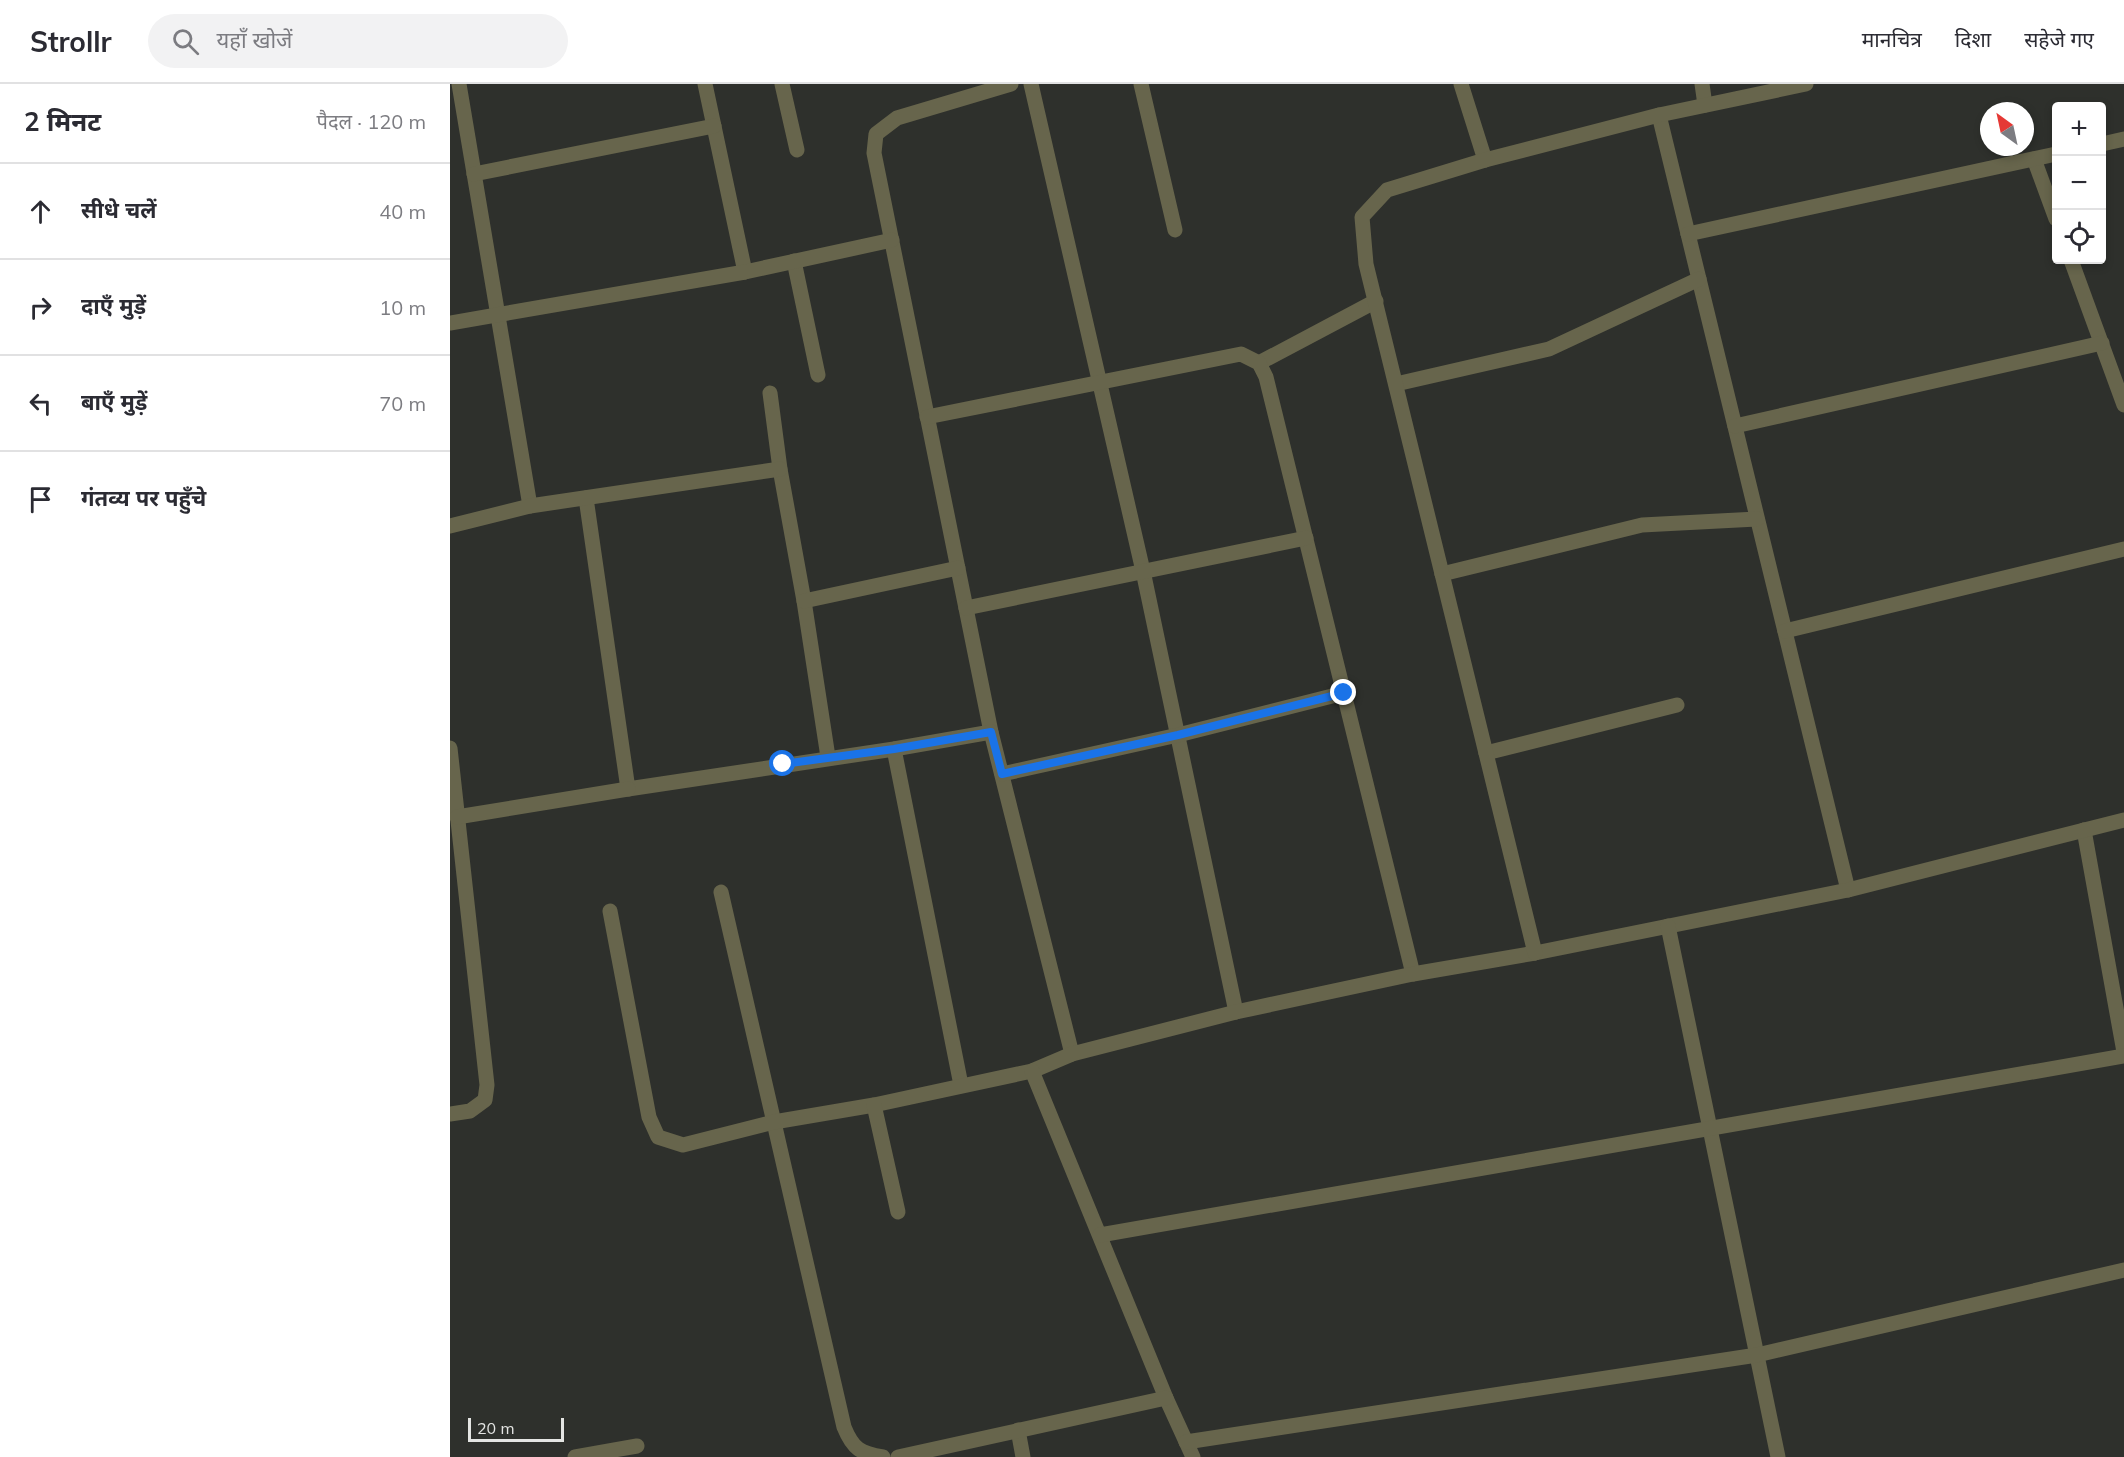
<!DOCTYPE html>
<html lang="hi">
<head>
<meta charset="utf-8">
<style>
	body { margin:0; font-family:Mulish,"Noto Sans Devanagari",sans-serif; background:#f2f2f3; color:#2b2b33 }
	.controls { position:absolute; right:18px; top:18px; display:grid; overflow:hidden; border-radius:6px; box-shadow:0 3px 9px #0003 }
	.controls button { width:54px; height:54px; display:grid; place-items:center; padding:0; border:0; border-bottom:2px solid #e1e1e2; background:#fff; color:#2b2b33; font:30px sans-serif }
	.compass { position:absolute; left:1530px; top:18px; width:54px; height:54px; border-radius:50%; background:#fff; box-shadow:0 3px 9px #0003; rotate:327deg }
	.scale { position:absolute; left:18px; bottom:15px; width:96px; box-sizing:border-box; padding-left:6px; border:3px solid #e4e5e3; border-top:0; font-size:16px; line-height:21px; white-space:nowrap; color:#e4e5e3; -webkit-text-stroke:4px #2e302c; paint-order:stroke }
	.stop { position:absolute; width:18px; height:18px; margin:-14px; border:4px solid #1a73e8; border-radius:50%; background:#fff }
	.stop.end { background:#1a73e8; border-color:#fff; box-shadow:0 2px 6px #0008 }
	.list { margin:0; padding:0; list-style:none }
	h2 { display:flex; justify-content:space-between; align-items:center; height:78px; margin:0; padding:0 24px; font-size:26px }
	h2 small { font-size:20px; font-weight:400; color:#7c7c81 }
	.list li { display:grid; grid-template-columns:39px 1fr auto; gap:18px; align-items:center; box-sizing:border-box; height:96px; padding:0 24px; border-top:2px solid #e1e1e2 }
	.list b { display:block; font-size:22px; white-space:nowrap }
	.list em { font-size:20px; font-style:normal; color:#7c7c81 }
	.icon { flex:none; width:33px; height:33px; fill:none; stroke:currentColor; stroke-width:2; stroke-linecap:round; stroke-linejoin:round }
	.map { position:relative; flex:none; width:1674px; height:1373px; overflow:hidden }
	header { display:flex; align-items:center; gap:36px; box-sizing:border-box; height:84px; padding:0 30px; background:#fff; border-bottom:2px solid #e1e1e2 }
	header strong { font-size:28px }
	nav { display:flex; gap:33px; margin-inline-start:auto; font-size:21px }
	.search { width:420px; height:54px; background:#f2f2f3; display:flex; align-items:center; gap:15px; box-sizing:border-box; padding:0 21px; border-radius:33px; color:#7c7c81; font-size:22px }
	main { display:flex }
	aside { flex:1; background:#fff }
	.map>svg:first-child { display:block }
</style>
</head>
<body>
<header>
<strong>Strollr</strong>
<div class="search"><svg class="icon" aria-label="search" viewBox="0 0 24 24"><circle cx="10" cy="10" r="6"/><path d="M15 15l6 6"/></svg>यहाँ खोजें</div>
<nav><a>मानचित्र</a><a>दिशा</a><a>सहेजे गए</a></nav>
</header>
<main>
<aside>
<h2>2 मिनट<small>पैदल · 120 m</small></h2>
<ul class="list">
<li><svg class="icon" aria-label="ahead" viewBox="0 0 24 24"><path d="M12 20V5M6 11l6-6 6 6"/></svg><div><b>सीधे चलें</b></div><em>40 m</em></li>
<li><svg class="icon" aria-label="right" viewBox="0 0 24 24"><path d="M7 20v-9h11M14 6l5 5-5 5"/></svg><div><b>दाएँ मुड़ें</b></div><em>10 m</em></li>
<li><svg class="icon" aria-label="left" viewBox="0 0 24 24"><path d="M17 20v-9H6M10 6l-5 5 5 5"/></svg><div><b>बाएँ मुड़ें</b></div><em>70 m</em></li>
<li><svg class="icon" aria-label="arrive" viewBox="0 0 24 24"><path d="M6 21V4h12l-3 4 3 4H6"/></svg><div><b>गंतव्य पर पहुँचे</b></div></li>
</ul>
</aside>
<div class="map">
<svg width="1674" height="1373" viewBox="0 0 1674 1373">
	<rect width="100%" height="100%" fill="#2e302c"/>
	<g fill="none" stroke-linecap="round" stroke-linejoin="round">
		<g stroke="#67654c" stroke-width="15">
			<polyline points="9,0 80,422"/>
			<polyline points="255,0 295,188"/>
			<polyline points="332,0 347,66"/>
			<polyline points="561,0 447,34 426,50 424,69 541,648 622,970"/>
			<polyline points="581,0 693,487 786,928"/>
			<polyline points="691,0 725,146"/>
			<polyline points="1011,0 1035,76"/>
			<polyline points="1252,0 1255,21"/>
			<polyline points="1209,31 1398,806"/>
			<polyline points="1652,60 1674,55"/>
			<polyline points="1584,75 1606,135"/>
			<polyline points="24,90 264,42"/>
			<polyline points="1238,150 1606,70"/>
			<polyline points="1621,176 1674,321"/>
			<polyline points="344,177 368,291"/>
			<polyline points="0,239 295,188 442,156"/>
			<polyline points="809,279 926,217"/>
			<polyline points="946,300 1099,265 1249,195"/>
			<polyline points="320,309 330,385 354,517 378,673"/>
			<polyline points="477,333 791,270 809,279 816,293 963,890"/>
			<polyline points="1285,342 1652,259"/>
			<polyline points="136,414 178,705 444,665 541,648"/>
			<polyline points="0,442 80,422 330,385"/>
			<polyline points="992,490 1192,441 1307,435"/>
			<polyline points="354,517 508,484"/>
			<polyline points="516,524 856,454"/>
			<polyline points="1335,547 1674,465"/>
			<polyline points="0,664 37,1001 35,1016 20,1027 0,1030"/>
			<polyline points="444,665 511,1001"/>
			<polyline points="1036,669 1227,621"/>
			<polyline points="552,690 728,651 894,609"/>
			<polyline points="7,733 178,705"/>
			<polyline points="1634,746 1674,968"/>
			<path d="M271,808L394,1343C403,1365 410,1369 433,1373"/>
			<polyline points="160,827 199,1033 208,1053 233,1061 324,1038 424,1021 582,987 622,970 786,928 963,890 1085,869 1398,806 1674,736"/>
			<polyline points="1218,842 1328,1373"/>
			<polyline points="1085,869 916,180 912,133 937,106 1035,76 1209,31 1356,0"/>
			<polyline points="582,987 716,1314 743,1373"/>
			<polyline points="424,1021 448,1128"/>
			<polyline points="650,1151 1674,972"/>
			<polyline points="568,1346 573,1373"/>
			<polyline points="736,1358 1307,1271 1674,1186"/>
			<polyline points="125,1373 187,1362"/>
			<polyline points="448,1373 716,1314"/>
		</g>
	</g>
	<g fill="none" stroke-linecap="round" stroke-linejoin="round">
		<polyline stroke="#1a73e8" stroke-width="8" points="333,680 444,665 541,648 552,690 728,651 894,609"/>
	</g>
</svg>
<div class="controls">
<button>+</button>
<button>−</button>
<button><svg class="icon" aria-label="locate" viewBox="0 0 24 24"><circle cx="12" cy="12" r="6"/><path d="M12 2v4M12 18v4M2 12h4M18 12h4"/></svg></button>
</div>
<svg class="compass" viewBox="-18 -18 36 36"><path d="M0-13l5 13h-10z" fill="#e53935"/><path d="M0 13l5-13h-10z" fill="#7c7c81"/></svg>
<div class="scale">20 m</div>
<div class="stop" style="left:333px;top:680px"></div>
<div class="stop end" style="left:894px;top:609px"></div>
</div>
</main>
</body>
</html>
